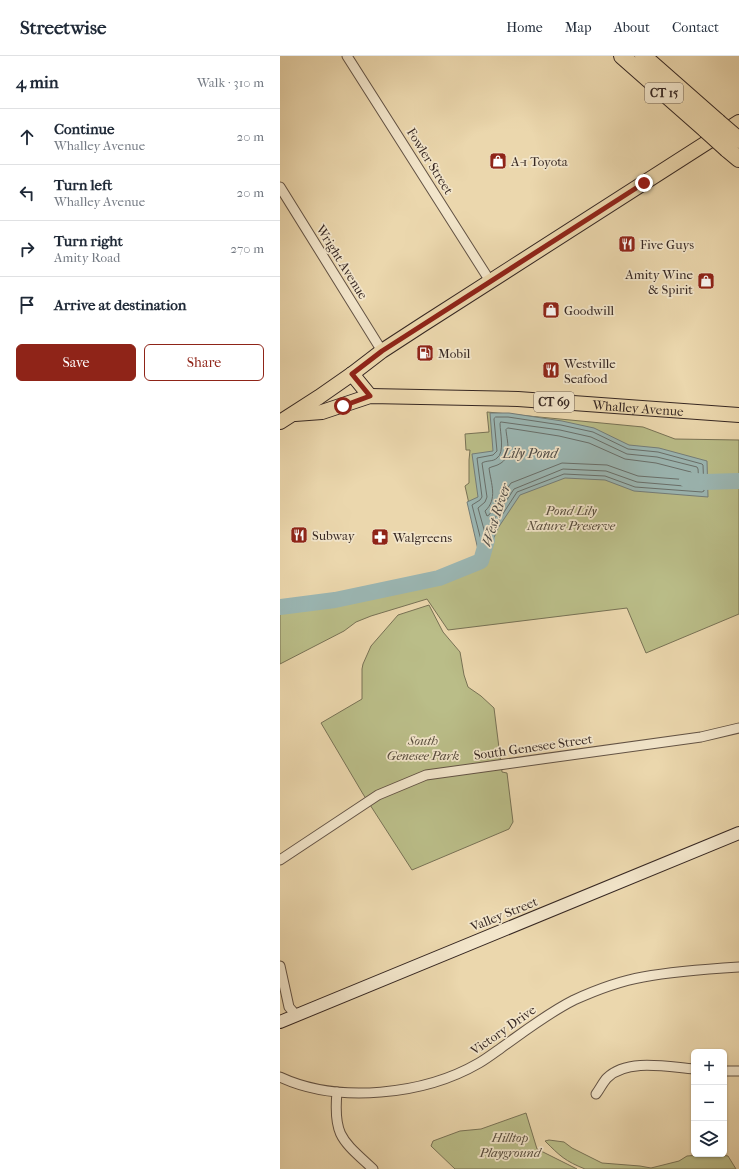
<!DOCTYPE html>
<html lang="en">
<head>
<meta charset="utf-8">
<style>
	body { margin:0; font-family:"IM FELL French Canon",serif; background:#f2f2f3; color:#1f2937 }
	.controls { position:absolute; right:12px; bottom:12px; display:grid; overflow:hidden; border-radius:6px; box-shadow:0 1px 3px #0004 }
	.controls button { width:36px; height:36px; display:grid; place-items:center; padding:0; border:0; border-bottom:1px solid #e0e1e3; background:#fff; color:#1f2937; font:20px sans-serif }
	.stop { position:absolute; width:12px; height:12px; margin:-9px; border:3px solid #8f2418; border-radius:50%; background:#fff }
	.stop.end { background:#8f2418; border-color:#fff; box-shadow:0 1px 4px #0008 }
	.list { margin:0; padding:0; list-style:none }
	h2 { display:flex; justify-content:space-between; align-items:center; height:52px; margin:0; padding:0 16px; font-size:17px }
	h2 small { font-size:13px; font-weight:400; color:#747a83 }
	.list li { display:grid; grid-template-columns:26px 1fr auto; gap:12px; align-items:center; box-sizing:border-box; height:56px; padding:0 16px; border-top:1px solid #e0e1e3 }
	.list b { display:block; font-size:15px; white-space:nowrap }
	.list p { margin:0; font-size:13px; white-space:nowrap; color:#747a83 }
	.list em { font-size:13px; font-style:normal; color:#747a83 }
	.actions { display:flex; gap:8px; padding:12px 16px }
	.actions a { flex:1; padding:9px 0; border:1px solid #8f2418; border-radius:6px; text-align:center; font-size:14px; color:#8f2418 }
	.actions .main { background:#8f2418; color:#fff }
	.icon { flex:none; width:22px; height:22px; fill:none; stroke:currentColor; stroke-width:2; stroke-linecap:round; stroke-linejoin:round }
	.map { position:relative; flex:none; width:459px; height:1113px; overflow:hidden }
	header { display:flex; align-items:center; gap:24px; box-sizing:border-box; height:56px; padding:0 20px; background:#fff; border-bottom:1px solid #e0e1e3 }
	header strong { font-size:19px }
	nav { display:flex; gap:22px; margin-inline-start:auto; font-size:14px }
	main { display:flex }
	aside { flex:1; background:#fff }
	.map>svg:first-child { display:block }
</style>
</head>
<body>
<header>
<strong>Streetwise</strong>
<nav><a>Home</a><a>Map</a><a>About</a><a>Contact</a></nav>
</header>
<main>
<aside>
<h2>4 min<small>Walk · 310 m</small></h2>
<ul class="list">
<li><svg class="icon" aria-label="ahead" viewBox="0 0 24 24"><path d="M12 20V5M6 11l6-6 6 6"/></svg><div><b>Continue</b><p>Whalley Avenue</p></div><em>20 m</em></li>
<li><svg class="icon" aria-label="left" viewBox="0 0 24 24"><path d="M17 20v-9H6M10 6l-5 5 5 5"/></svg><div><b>Turn left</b><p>Whalley Avenue</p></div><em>20 m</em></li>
<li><svg class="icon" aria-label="right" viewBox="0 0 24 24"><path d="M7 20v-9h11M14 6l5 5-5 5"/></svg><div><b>Turn right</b><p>Amity Road</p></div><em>270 m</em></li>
<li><svg class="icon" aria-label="arrive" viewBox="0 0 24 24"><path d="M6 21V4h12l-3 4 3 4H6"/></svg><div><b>Arrive at destination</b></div></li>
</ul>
<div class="actions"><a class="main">Save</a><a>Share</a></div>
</aside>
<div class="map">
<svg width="459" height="1113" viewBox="0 0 459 1113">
	<rect width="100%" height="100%" fill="#ebd7ad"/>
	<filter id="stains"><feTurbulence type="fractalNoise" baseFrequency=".005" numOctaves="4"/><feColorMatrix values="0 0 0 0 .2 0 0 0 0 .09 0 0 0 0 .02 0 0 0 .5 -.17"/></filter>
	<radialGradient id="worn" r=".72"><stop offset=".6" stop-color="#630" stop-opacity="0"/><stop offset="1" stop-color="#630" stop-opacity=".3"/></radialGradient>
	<g fill="#babd88" stroke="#787255">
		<polygon points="207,356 363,371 395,383 459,384 459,558 366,597 347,552 168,574 147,543 91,560 76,566 64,575 0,608 0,544 41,544 107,530 132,523 203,510 185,430 189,427 189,404 190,394 186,394 185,378 209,376"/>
		<polygon points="149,549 163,576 180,596 184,619 188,631 201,640 214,652 222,716 227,717 233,766 229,773 132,814 83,738 41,667 82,643 82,613 83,608 91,590 118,559"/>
		<polygon points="246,1057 257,1093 297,1113 175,1113 151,1090 153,1085 180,1075 201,1073"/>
		<path d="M269,1084L284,1086L292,1092L322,1107L360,1110L371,1112L399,1105L407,1100L434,1098L448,1100L456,1113H305C285,1105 280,1100 265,1085Z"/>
	</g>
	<polygon fill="#9bb7b4" stroke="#737d7a" points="210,357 229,357 282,365 314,372 349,389 379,392 427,405 428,441 354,435 325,424 285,422 240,439 218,472 202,511 187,446 198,441 192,398 213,395"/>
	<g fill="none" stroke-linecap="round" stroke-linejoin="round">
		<g stroke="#686f6b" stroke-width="1">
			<polygon points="216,361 228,361 281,369 313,376 348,393 378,396 422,408 423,409 424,435 422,436 355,431 325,420 284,418 237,436 215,470 206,492 203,492 192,449 200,444 202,441 197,402 213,399 217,395 214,363"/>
			<path d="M221,366L280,374L311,381L347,398L377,401L417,411L418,413L419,429L416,431L357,426L326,415L283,413L234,433L211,468L207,476L205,477L198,452L205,446L207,441L202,407C207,404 213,406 217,402C225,397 220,376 220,368Z"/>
			<path d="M228,372L279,380L309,387L345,403L376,407L411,416L412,423L410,424L358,420L327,409L282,407L231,427L209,459L207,460L205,455C218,443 211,428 209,412C213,410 217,410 221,407C232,400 227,385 226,374Z"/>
		</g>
		<g stroke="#9bb7b4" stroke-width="16">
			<polyline points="407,424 425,426 459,425"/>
			<polyline points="0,551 55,544 159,522 201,505 207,484"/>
		</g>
		<g stroke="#635345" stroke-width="11">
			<g id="street">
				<polyline points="67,0 210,225"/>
				<polyline points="0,131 102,295"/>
				<polyline points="0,804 98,739 146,719 421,681 459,672"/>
				<polyline points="0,910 9,951 16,959"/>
				<polyline points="444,1015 459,1015"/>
				<path d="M0,1021C58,1048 144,1039 199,1007C206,1003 214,997 221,992C245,975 268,957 294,944C316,934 340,925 363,921C395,915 427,913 459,911"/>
				<path d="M57,1036C53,1080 62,1084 93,1113"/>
				<path d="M316,1038C320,1033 323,1026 327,1022C347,1002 388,1011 414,1013"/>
			</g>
		</g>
		<g stroke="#362722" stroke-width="14">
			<polyline id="secondary" points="0,966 459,777"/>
		</g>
		<g stroke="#362722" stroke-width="16">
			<g id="primary">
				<polyline points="72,318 90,340"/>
				<path id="s1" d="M15,358L42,356L90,340L238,343L459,359"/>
				<polyline points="0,366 39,341 72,318 102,295 142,269 459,66"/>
			</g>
		</g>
		<g stroke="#362722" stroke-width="18">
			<g id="highway">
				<polyline points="342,0 426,74"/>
				<polyline points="363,0 438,66"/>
				<polyline points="447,93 459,103"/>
			</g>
		</g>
		<use href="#street" stroke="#f2e5ca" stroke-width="9"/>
		<use href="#secondary" stroke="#f2e5ca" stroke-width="12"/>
		<use href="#primary" stroke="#ebd7ad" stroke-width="14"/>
		<use href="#highway" stroke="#ebd7ad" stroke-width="16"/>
		<g stroke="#362722" stroke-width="18" stroke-linecap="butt">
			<g id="highway-bridge">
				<polyline points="438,66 459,84"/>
				<polyline points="426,74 447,93"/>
			</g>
		</g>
		<use href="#highway-bridge" stroke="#ebd7ad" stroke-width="16"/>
	</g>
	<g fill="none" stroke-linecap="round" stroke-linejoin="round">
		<polyline stroke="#8f2418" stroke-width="5" points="63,350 90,340 72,318 102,295 364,127"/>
	</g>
	<defs>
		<g id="shop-square" transform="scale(0.9)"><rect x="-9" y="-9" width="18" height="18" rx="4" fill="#8f2418" stroke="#f2e5ca"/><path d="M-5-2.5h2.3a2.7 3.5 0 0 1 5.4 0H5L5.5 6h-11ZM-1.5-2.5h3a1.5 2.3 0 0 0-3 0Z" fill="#fff"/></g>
		<g id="restaurant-square" transform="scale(0.9)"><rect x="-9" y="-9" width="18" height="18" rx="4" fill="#8f2418" stroke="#f2e5ca"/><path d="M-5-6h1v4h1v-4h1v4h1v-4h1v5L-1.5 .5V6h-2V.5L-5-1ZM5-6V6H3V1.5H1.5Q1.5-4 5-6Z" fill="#fff"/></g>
		<g id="fuel-square" transform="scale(0.9)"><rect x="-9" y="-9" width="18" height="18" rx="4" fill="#8f2418" stroke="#f2e5ca"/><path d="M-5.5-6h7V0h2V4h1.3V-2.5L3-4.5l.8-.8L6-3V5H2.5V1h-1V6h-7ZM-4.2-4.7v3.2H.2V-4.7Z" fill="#fff"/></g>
		<g id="pharmacy-square" transform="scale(0.9)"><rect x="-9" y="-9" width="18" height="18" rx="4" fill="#8f2418" stroke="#f2e5ca"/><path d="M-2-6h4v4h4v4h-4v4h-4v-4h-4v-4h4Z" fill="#fff"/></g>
	</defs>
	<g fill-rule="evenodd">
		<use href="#shop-square" x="218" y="105"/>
		<use href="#restaurant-square" x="347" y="188"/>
		<use href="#shop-square" x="426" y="225"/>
		<use href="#shop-square" x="271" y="254"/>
		<use href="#fuel-square" x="145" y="297"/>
		<use href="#restaurant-square" x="271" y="314"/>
		<use href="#restaurant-square" x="19" y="479"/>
		<use href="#pharmacy-square" x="100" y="481"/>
	</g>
	<g text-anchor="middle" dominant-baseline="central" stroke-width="3.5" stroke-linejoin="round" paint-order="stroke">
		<g fill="#f2e5ca" stroke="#6e6054" stroke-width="1">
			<rect x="365" y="27" width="38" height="20" rx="3"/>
			<rect x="254" y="336" width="40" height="20" rx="3"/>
		</g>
		<g font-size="12" font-weight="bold" fill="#362722">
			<text x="384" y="37">CT 15</text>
			<text x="274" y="346">CT 69</text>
		</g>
		<g font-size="13" fill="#362722" stroke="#f2e5ca">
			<text transform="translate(150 105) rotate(58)">Fowler Street</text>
			<text transform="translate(62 206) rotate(58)">Wright Avenue</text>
			<text stroke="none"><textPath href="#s1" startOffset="346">Whalley Avenue</textPath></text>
			<text transform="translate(253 691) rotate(-8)">South Genesee Street</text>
			<text transform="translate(224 858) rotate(-22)">Valley Street</text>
			<text transform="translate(223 974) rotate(-35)">Victory Drive</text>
		</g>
		<g font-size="13" fill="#362722" stroke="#f2e5ca" text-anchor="start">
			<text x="231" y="105">A-1 Toyota</text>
			<text x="360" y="188">Five Guys</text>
			<text x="413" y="218" text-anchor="end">Amity Wine<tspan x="413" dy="15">&amp; Spirit</tspan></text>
			<text x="284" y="254">Goodwill</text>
			<text x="158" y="297">Mobil</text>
			<text x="284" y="307">Westville<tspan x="284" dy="15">Seafood</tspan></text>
			<text x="32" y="479">Subway</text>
			<text x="113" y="481">Walgreens</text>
		</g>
		<g font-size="13" font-style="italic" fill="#574c3c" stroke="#f2e5ca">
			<text x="291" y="454">Pond Lily<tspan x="291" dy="15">Nature Preserve</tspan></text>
			<text x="143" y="684">South<tspan x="143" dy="15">Genesee Park</tspan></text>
			<text x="230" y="1081">Hilltop<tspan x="230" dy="15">Playground</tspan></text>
		</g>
		<g font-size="14" font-style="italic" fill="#4f4b46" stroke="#f2e5ca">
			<text x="250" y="397">Lily Pond</text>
			<text transform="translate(216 459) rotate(-72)">West River</text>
		</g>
	</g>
	<rect width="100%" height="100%" filter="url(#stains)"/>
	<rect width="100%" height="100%" fill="url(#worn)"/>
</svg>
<div class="controls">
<button>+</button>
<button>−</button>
<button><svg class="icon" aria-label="layers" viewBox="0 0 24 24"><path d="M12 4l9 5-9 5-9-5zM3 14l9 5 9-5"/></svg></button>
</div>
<div class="stop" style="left:63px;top:350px"></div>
<div class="stop end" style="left:364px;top:127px"></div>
</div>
</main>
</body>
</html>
